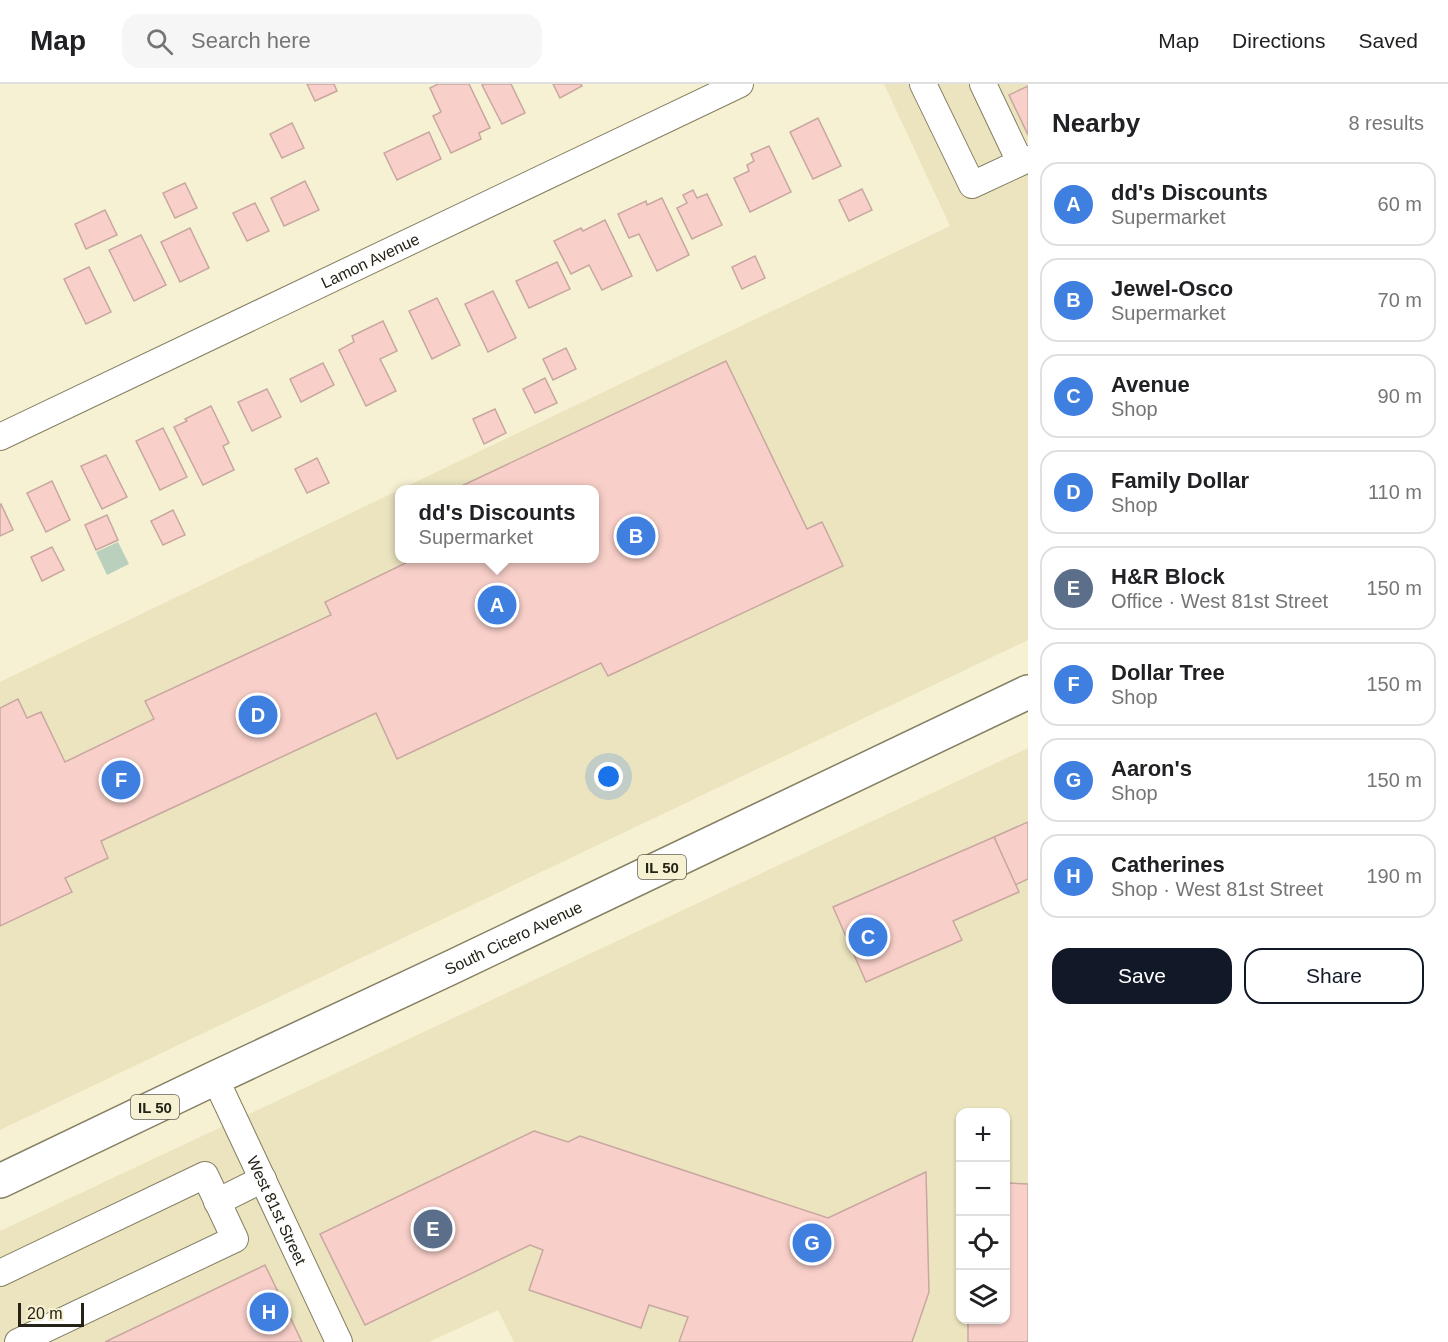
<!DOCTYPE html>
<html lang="en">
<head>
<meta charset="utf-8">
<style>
	body { margin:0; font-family:Arial,sans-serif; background:#f6f6f6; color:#202124 }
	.controls { position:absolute; right:18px; bottom:18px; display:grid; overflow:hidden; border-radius:12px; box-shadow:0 2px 4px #0004 }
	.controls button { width:54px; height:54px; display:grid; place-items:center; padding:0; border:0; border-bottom:2px solid #e0e0e0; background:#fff; color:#202124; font:30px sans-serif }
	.scale { position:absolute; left:18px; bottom:15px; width:66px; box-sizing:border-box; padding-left:6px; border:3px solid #252317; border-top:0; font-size:16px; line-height:21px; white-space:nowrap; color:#252317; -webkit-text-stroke:4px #f6f1d2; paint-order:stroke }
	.you { position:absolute; left:609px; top:693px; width:21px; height:21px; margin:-15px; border:4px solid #fff; border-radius:50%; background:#1a73e8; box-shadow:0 0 0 9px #1a73e833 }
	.badge { display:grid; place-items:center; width:39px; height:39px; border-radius:50%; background:#111827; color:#fff; font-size:20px; font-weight:700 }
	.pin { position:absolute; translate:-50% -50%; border:3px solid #fff; box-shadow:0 2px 6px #0006 }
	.popup { position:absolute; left:395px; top:401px; width:204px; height:78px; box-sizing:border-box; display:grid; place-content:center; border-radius:12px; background:#fff; filter:drop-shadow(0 2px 4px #0005); font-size:20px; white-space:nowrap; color:#757577 }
	.popup b { font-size:22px; color:#202124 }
	.popup::after { content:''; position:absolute; left:50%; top:100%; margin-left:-12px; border:12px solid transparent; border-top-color:#fff }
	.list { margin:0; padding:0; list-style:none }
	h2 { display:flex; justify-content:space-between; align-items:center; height:78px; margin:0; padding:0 24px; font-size:26px }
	h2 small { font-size:20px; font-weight:400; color:#757577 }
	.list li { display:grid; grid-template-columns:39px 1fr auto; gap:18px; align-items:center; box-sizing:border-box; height:84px; margin:0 12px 12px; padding:0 12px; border:2px solid #e0e0e0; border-radius:18px }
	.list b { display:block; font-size:22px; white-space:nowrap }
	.list p { margin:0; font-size:20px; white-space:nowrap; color:#757577 }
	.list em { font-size:20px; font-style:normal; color:#757577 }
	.actions { display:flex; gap:12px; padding:18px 24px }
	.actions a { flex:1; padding:14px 0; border:2px solid #111827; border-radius:18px; text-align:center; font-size:21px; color:#111827 }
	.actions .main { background:#111827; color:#fff }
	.icon { flex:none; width:33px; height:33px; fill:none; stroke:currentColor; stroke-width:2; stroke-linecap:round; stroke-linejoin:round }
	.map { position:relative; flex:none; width:1028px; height:1258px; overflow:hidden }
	header { display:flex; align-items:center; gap:36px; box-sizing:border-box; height:84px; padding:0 30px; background:#fff; border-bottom:2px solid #e0e0e0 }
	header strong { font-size:28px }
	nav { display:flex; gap:33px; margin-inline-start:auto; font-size:21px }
	.search { width:420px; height:54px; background:#f6f6f6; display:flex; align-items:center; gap:15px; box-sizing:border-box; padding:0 21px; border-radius:18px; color:#757577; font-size:22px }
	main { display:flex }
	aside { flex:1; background:#fff }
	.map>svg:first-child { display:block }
</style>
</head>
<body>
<header>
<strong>Map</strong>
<div class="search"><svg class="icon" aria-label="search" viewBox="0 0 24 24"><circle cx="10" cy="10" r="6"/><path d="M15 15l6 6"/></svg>Search here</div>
<nav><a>Map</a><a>Directions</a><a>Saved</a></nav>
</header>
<main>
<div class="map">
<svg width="1028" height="1258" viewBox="0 0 1028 1258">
	<rect width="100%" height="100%" fill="#f6f1d2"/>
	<g fill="#ebe4bf" fill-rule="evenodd">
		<polygon points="884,0 1028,0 1028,556 0,1046 0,598 399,406 400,474 594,474 594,406 401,405 950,142"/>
		<path d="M1028,664V1258H514L498,1226L429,1258H0V1147ZM960,1028H1006V1236H960Z"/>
	</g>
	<polygon fill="#bad0bd" points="118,458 129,480 107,491 96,468"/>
	<g fill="#f9d0c9" stroke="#c8a7a1" stroke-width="1.5">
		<polygon points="307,0 334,0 337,7 315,17"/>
		<polygon points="438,0 469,0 490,44 479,49 481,55 451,69 433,32 441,28 430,4"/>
		<polygon points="484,0 511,0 525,29 502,40 482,1"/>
		<polygon points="553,0 581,0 582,2 560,14"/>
		<polygon points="1028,2 1028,51 1009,11"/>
		<polygon points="818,34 841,82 813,95 790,48"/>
		<polygon points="292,39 304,64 282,74 270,50"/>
		<polygon points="429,48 441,75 397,96 384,69"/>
		<polygon points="769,62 791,108 750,128 734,94 749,87 747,81 754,77 751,70"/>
		<polygon points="305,97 319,126 284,142 271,114"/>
		<polygon points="185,99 197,124 175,134 163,109"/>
		<polygon points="862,105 872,126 849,137 839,116"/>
		<polygon points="693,106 697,114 707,110 722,141 692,155 677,124 687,119 683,111"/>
		<polygon points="662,114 689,171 657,187 639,150 629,154 618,130 646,117 647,121"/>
		<polygon points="255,119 269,147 247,157 233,129"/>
		<polygon points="105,126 117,151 86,165 75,140"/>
		<polygon points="605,136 632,192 602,206 589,181 571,190 554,157 581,144 583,147"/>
		<polygon points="190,144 209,184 180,198 161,158"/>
		<polygon points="141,151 166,201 134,217 109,166"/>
		<polygon points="755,172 765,194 742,205 732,183"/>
		<polygon points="557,178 570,205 529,224 516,197"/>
		<polygon points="89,183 111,228 86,240 64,195"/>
		<polygon points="493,207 516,254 488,268 465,220"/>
		<polygon points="437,214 460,261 432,275 409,227"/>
		<polygon points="383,237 397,267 380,275 396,307 366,322 339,266 354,258 352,252"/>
		<polygon points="566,264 576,285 553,296 543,275"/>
		<polygon points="726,277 807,445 822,438 843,482 608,592 601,579 397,675 376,629 101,757 108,774 65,794 72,808 0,842 0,624 18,615 27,634 41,628 65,678 154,635 145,617 331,531 325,518 416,474 594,474 594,406 453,406"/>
		<polygon points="323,279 334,301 301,318 290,295"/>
		<polygon points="545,294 557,319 535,329 523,305"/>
		<polygon points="267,305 281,333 252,347 238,318"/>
		<polygon points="211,322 229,359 223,362 234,386 203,401 174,343 187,337 185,335"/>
		<polygon points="495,325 506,349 484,360 473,335"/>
		<polygon points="163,344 187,393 160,406 136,357"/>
		<polygon points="106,371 127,413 102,425 81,382"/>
		<polygon points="317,374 329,399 307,409 295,385"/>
		<polygon points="52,397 70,436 46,448 27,409"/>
		<polygon points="1,420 13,446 0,452 0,421"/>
		<polygon points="173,426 185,451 163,461 151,437"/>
		<polygon points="107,431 118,456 96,466 85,441"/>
		<polygon points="52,463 64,486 42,497 31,473"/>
		<polygon points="1028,738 1028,795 1015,801 994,753"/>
		<polygon points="994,753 1019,808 953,837 962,856 866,898 833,823"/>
		<polygon points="534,1047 568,1058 580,1052 828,1134 926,1088 929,1208 912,1258 679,1258 688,1233 649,1221 641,1244 529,1206 543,1166 530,1161 365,1241 320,1150"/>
		<polygon points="1006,1099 1028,1100 1028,1258 968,1258 968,1236 1006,1236"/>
		<polygon points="265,1181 302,1258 105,1258"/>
	</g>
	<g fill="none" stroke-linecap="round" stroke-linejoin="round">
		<g stroke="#847f63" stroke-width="28">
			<g id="minor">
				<polyline points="923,0 972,101 1028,75"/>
				<polyline points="983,0 1020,78"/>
				<path id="s1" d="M0,353L740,0"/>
				<path id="s2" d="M215,994L339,1258"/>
				<polyline points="217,1118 263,1095"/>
				<polyline points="0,1189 205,1091 235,1155 18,1258"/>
			</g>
		</g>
		<g stroke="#847f63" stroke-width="36">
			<g id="major">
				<path id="s3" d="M0,1097L215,994L450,884L1028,608"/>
			</g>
		</g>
		<use href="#minor" stroke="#fff" stroke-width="26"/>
		<use href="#major" stroke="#fff" stroke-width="33"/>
	</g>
	<g text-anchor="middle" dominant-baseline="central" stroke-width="5" stroke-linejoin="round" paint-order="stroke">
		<g fill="#f6f1d2" stroke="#64614f" stroke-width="1.5">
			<rect x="638" y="771" width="48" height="24" rx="4.5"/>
			<rect x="131" y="1011" width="48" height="24" rx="4.5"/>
		</g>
		<g font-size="15" font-weight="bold" fill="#252317">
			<text x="662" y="783">IL 50</text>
			<text x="155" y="1023">IL 50</text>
		</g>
		<g font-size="16" fill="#252317" stroke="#f6f1d2">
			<text stroke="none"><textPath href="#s1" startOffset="410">Lamon Avenue</textPath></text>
			<text stroke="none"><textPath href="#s3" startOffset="568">South Cicero Avenue</textPath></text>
			<text stroke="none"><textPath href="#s2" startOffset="146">West 81st Street</textPath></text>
		</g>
	</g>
</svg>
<div class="controls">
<button>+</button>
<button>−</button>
<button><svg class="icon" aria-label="locate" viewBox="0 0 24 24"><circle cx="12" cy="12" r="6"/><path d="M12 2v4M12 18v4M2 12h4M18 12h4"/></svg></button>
<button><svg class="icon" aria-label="layers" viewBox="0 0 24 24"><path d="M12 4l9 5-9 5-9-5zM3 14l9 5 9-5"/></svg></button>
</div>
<div class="scale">20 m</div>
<div class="you"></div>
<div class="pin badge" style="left:497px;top:521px;background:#3f7fe0">A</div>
<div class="popup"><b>dd's Discounts</b>Supermarket</div>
<div class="pin badge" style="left:636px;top:452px;background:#3f7fe0">B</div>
<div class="pin badge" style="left:868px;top:853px;background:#3f7fe0">C</div>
<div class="pin badge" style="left:258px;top:631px;background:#3f7fe0">D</div>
<div class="pin badge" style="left:433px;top:1145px;background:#5c6f8a">E</div>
<div class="pin badge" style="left:121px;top:696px;background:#3f7fe0">F</div>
<div class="pin badge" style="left:812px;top:1159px;background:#3f7fe0">G</div>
<div class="pin badge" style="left:269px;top:1228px;background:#3f7fe0">H</div>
</div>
<aside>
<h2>Nearby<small>8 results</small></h2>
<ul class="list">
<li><span class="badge" style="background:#3f7fe0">A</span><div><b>dd's Discounts</b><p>Supermarket</p></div><em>60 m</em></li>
<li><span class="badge" style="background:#3f7fe0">B</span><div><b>Jewel-Osco</b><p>Supermarket</p></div><em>70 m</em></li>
<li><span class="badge" style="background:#3f7fe0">C</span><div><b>Avenue</b><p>Shop</p></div><em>90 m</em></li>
<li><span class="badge" style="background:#3f7fe0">D</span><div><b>Family Dollar</b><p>Shop</p></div><em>110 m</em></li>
<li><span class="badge" style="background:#5c6f8a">E</span><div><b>H&amp;R Block</b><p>Office · West 81st Street</p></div><em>150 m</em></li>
<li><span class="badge" style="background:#3f7fe0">F</span><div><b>Dollar Tree</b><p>Shop</p></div><em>150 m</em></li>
<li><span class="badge" style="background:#3f7fe0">G</span><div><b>Aaron's</b><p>Shop</p></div><em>150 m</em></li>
<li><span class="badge" style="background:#3f7fe0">H</span><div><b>Catherines</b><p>Shop · West 81st Street</p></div><em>190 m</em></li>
</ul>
<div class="actions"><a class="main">Save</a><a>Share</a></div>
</aside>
</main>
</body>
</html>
